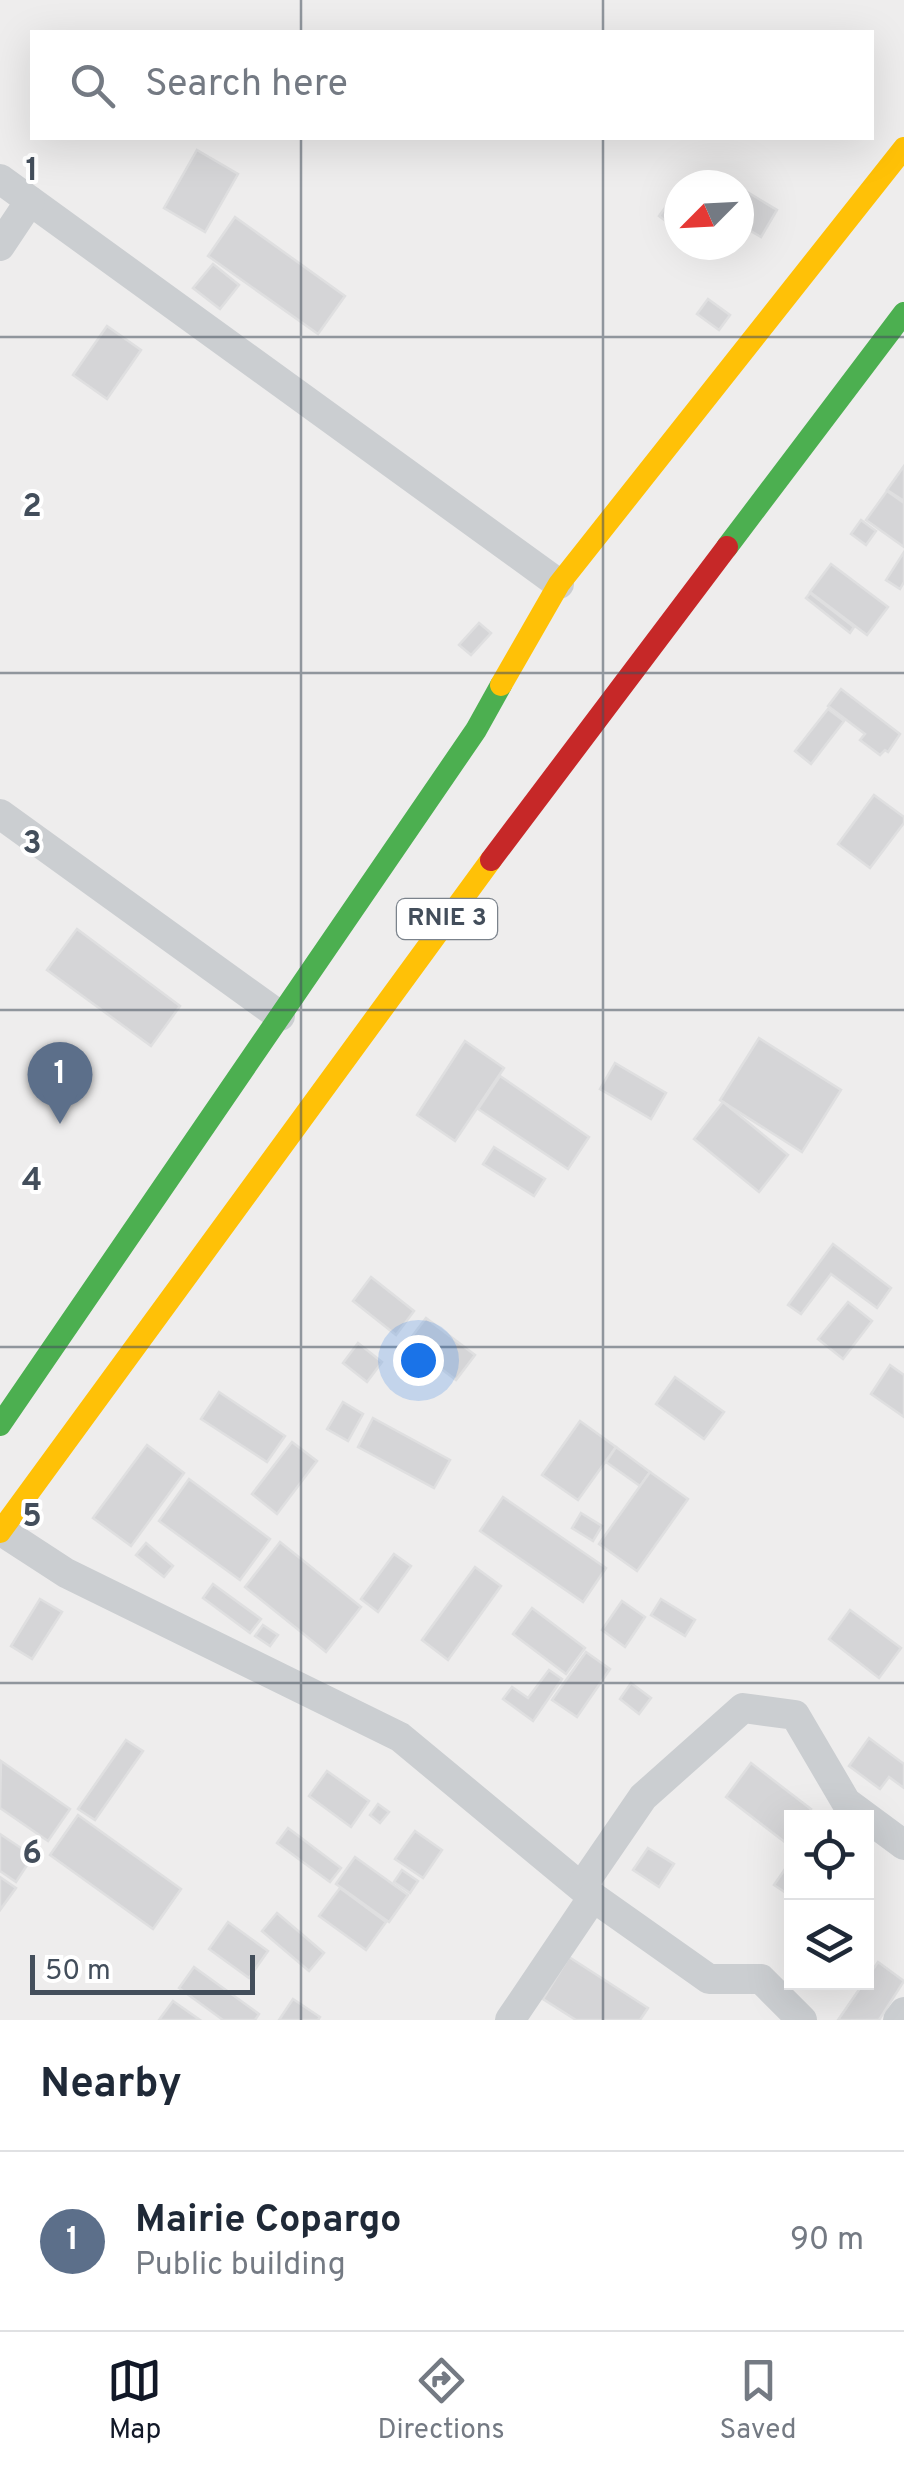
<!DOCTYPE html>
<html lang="en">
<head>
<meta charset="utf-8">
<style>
	body { margin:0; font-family:Overpass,sans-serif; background:#f2f2f3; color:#1f2937 }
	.controls { position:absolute; right:30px; bottom:30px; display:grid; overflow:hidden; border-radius:0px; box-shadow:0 10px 40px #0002 }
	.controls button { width:90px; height:90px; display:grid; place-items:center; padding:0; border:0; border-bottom:2px solid #e0e1e3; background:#fff; color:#1f2937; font:50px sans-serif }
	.compass { position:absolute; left:664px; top:170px; width:90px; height:90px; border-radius:50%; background:#fff; box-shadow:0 10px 40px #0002; rotate:246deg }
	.scale { position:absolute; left:30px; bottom:25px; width:225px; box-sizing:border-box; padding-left:10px; border:5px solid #434e5b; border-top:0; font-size:28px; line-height:35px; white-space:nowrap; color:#434e5b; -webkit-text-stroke:8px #fff; paint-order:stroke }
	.you { position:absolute; left:418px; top:1360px; width:35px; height:35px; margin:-25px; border:8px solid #fff; border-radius:50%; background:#1a73e8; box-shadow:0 0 0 15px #1a73e833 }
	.badge { display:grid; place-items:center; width:65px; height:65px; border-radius:50%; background:#111827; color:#fff; font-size:32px; font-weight:700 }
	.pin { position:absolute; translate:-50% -82px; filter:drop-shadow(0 2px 5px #0008) }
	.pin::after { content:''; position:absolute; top:52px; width:35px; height:30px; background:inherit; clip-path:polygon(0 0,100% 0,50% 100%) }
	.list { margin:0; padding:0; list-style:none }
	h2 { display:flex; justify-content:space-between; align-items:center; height:130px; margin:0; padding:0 40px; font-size:42px }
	h2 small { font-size:32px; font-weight:400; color:#747a83 }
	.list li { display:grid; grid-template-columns:65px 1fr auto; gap:30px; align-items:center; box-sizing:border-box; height:180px; padding:0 40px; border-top:2px solid #e0e1e3 }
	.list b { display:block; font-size:38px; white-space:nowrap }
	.list p { margin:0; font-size:32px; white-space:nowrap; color:#747a83 }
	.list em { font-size:32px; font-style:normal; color:#747a83 }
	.icon { flex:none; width:55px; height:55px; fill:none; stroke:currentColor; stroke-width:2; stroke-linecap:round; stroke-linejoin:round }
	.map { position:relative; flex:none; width:904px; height:2020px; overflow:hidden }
	.search { position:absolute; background:#fff; box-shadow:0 10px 40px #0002; left:30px; right:30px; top:30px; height:110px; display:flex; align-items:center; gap:25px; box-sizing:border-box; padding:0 35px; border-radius:0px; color:#747a83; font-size:38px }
	.sheet { height:310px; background:#fff }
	nav { display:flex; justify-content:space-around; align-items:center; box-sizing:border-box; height:140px; border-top:2px solid #e0e1e3; background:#fff; font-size:28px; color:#747a83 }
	nav a { display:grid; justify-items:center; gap:5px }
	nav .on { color:#111827 }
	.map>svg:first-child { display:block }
</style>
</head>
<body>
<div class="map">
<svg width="904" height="2020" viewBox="0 0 904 2020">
	<rect width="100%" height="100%" fill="#eeeded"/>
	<g fill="#d5d5d7" stroke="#dfdfe0" stroke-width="2.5">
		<polygon points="197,150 238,174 205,232 164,208"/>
		<polygon points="739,187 777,210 761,237 739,224"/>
		<polygon points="678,190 679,190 679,231 659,216"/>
		<polygon points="235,217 345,296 318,334 208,256"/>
		<polygon points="213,264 239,285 220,309 193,288"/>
		<polygon points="708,299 730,315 719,330 697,314"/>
		<polygon points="107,326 141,350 107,399 73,375"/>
		<polygon points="904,466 904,501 887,490"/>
		<polygon points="887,491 904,503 904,547 866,520"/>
		<polygon points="861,520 876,531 866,545 851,534"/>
		<polygon points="904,552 904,582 900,589 886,580"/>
		<polygon points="831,564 888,607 867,635 810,592"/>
		<polygon points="810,593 854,627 850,633 806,598"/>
		<polygon points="479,623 491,633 471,655 459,645"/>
		<polygon points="841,689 900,734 888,752 885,750 880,755 860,740 865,734 828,706"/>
		<polygon points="828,709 844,721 811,764 795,751"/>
		<polygon points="874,795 904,817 904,823 870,868 838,844"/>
		<polygon points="77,929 180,1006 151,1046 47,970"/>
		<polygon points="759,1038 841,1090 802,1152 720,1100"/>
		<polygon points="465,1041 504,1068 455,1141 417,1115"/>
		<polygon points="615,1063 666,1093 651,1119 600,1089"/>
		<polygon points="500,1076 589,1137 568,1169 478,1109"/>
		<polygon points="723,1102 788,1155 759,1192 694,1139"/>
		<polygon points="494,1147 545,1179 534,1196 483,1164"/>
		<polygon points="833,1244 891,1288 877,1308 831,1274 801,1314 788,1305"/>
		<polygon points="371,1277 414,1311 396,1335 353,1301"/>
		<polygon points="848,1302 872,1321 843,1359 818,1339"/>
		<polygon points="426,1318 475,1355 456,1380 407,1343"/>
		<polygon points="358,1343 382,1362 367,1382 343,1363"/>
		<polygon points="890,1365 904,1375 904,1417 871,1394"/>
		<polygon points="675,1377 724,1412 704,1439 656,1404"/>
		<polygon points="219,1392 285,1436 267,1462 201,1419"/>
		<polygon points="343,1402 363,1414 348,1441 327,1429"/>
		<polygon points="373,1418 450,1460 434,1488 358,1447"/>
		<polygon points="580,1421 616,1447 578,1500 542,1475"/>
		<polygon points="292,1442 317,1461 277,1514 252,1494"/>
		<polygon points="147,1445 184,1473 131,1546 93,1518"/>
		<polygon points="616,1447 650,1472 640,1486 606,1462"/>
		<polygon points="650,1472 688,1499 637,1571 599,1544"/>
		<polygon points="189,1479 270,1539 240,1580 159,1521"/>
		<polygon points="503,1497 606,1568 583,1602 480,1531"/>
		<polygon points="581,1513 602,1526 593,1541 572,1528"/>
		<polygon points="280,1542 361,1607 326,1652 245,1587"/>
		<polygon points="146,1543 173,1566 164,1577 136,1555"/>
		<polygon points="394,1554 411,1566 378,1612 361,1599"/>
		<polygon points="475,1567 501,1586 448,1660 422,1640"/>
		<polygon points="213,1584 261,1619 250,1633 203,1598"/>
		<polygon points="40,1599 62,1612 32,1659 11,1646"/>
		<polygon points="661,1599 695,1620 685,1636 651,1615"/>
		<polygon points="622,1601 645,1617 625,1647 602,1630"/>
		<polygon points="532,1608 585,1648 566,1674 513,1634"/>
		<polygon points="850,1610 901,1648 879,1678 829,1639"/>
		<polygon points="263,1625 278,1635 270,1646 255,1636"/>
		<polygon points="586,1652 610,1669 577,1717 552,1700"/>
		<polygon points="549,1670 562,1679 533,1721 503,1699 512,1687 528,1698"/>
		<polygon points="631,1683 651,1698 639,1714 620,1699"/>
		<polygon points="869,1738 904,1764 904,1788 889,1777 880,1789 849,1766"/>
		<polygon points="126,1740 143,1751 95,1820 78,1809"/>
		<polygon points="1,1761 70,1809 48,1841 0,1808"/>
		<polygon points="751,1763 811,1809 805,1818 792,1818 792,1835 786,1843 726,1797"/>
		<polygon points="327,1771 369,1801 351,1827 309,1796"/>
		<polygon points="378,1804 389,1812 380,1823 370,1815"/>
		<polygon points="78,1815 181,1889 153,1929 50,1855"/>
		<polygon points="288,1828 341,1868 330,1882 277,1843"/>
		<polygon points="415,1831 442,1850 423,1878 395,1859"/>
		<polygon points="0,1834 33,1856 16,1882 0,1871"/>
		<polygon points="648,1848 674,1864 659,1887 633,1870"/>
		<polygon points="355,1857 408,1895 389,1922 336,1884"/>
		<polygon points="792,1859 792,1897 774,1885"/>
		<polygon points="402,1870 418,1881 410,1893 394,1882"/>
		<polygon points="0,1877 16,1888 0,1910"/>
		<polygon points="340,1888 386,1922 366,1950 319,1916"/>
		<polygon points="277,1913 324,1953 309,1971 262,1931"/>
		<polygon points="228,1922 268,1951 249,1978 209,1949"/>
		<polygon points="569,1957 648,2008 640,2020 576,2020 543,1999"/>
		<polygon points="878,1962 904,1981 879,2020 838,2020"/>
		<polygon points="194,1967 259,2014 255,2020 223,2020 179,1988"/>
		<polygon points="293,1999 320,2017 318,2020 279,2020"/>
		<polygon points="173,2001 200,2020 159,2020"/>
	</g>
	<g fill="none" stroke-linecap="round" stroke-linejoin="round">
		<g stroke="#cbced1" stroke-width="30">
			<polyline points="0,179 559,584"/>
			<polyline points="0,246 30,201"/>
			<polyline points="0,814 280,1016"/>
			<polyline points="0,1530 66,1573 400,1737 593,1897 709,1979 761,1979 802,2020"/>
			<polyline points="582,1886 643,1797 743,1708 795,1715 846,1802 904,1845"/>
			<polyline points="510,2020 593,1897"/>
			<polyline points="898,2020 904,2012"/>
		</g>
		<g stroke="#4caf50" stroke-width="22">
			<polyline points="727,547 904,313"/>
			<polyline points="0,1425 476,730 501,685"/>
		</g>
		<g stroke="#ffc107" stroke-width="22">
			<polyline points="501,685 559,584 904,148"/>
			<polyline points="0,1532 491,860"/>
		</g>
		<polyline stroke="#c62828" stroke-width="22" points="491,860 727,547"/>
	</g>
	<path fill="none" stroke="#434e5b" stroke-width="2.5" stroke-opacity="0.55" d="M301,0V32M603,0V32M301,138V2020M603,138V2020M0,337H904M0,673H904M0,1010H904M0,1347H904M0,1683H904"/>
	<g text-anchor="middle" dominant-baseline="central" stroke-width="8" stroke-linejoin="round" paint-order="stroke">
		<rect fill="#fff" stroke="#7b838c" stroke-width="2.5" x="397" y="899" width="100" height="40" rx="8"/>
		<g font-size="25" font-weight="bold" fill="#434e5b">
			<text x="447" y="919">RNIE 3</text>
		</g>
	</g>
	<g font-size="32" text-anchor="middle" font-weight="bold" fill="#434e5b" stroke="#fff" stroke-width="8" stroke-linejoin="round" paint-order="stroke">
		<text x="32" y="180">1</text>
		<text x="32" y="516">2</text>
		<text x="32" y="853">3</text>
		<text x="32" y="1190">4</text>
		<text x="32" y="1526">5</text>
		<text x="32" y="1863">6</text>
	</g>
</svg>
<div class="controls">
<button><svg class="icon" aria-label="locate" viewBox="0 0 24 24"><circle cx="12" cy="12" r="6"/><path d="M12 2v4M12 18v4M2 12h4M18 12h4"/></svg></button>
<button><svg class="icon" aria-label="layers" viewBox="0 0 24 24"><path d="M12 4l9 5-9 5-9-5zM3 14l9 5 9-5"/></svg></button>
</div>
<svg class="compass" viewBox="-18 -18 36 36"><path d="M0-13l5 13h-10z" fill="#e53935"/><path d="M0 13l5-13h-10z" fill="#747a83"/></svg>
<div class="scale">50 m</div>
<div class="you"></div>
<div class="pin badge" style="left:60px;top:1124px;background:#5c6f8a">1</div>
<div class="search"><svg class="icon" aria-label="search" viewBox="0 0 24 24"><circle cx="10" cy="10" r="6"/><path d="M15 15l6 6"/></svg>Search here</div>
</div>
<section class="sheet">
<h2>Nearby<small></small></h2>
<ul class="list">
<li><span class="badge" style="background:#5c6f8a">1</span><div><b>Mairie Copargo</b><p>Public building</p></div><em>90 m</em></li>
</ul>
</section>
<nav>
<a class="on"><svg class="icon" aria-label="map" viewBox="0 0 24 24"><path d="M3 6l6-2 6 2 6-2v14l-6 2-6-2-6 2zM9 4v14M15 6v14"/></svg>Map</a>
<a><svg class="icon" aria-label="directions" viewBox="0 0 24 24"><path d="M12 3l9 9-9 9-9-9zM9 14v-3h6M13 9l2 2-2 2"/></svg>Directions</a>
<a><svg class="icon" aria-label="saved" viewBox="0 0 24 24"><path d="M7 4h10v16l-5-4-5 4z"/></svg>Saved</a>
</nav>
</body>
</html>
